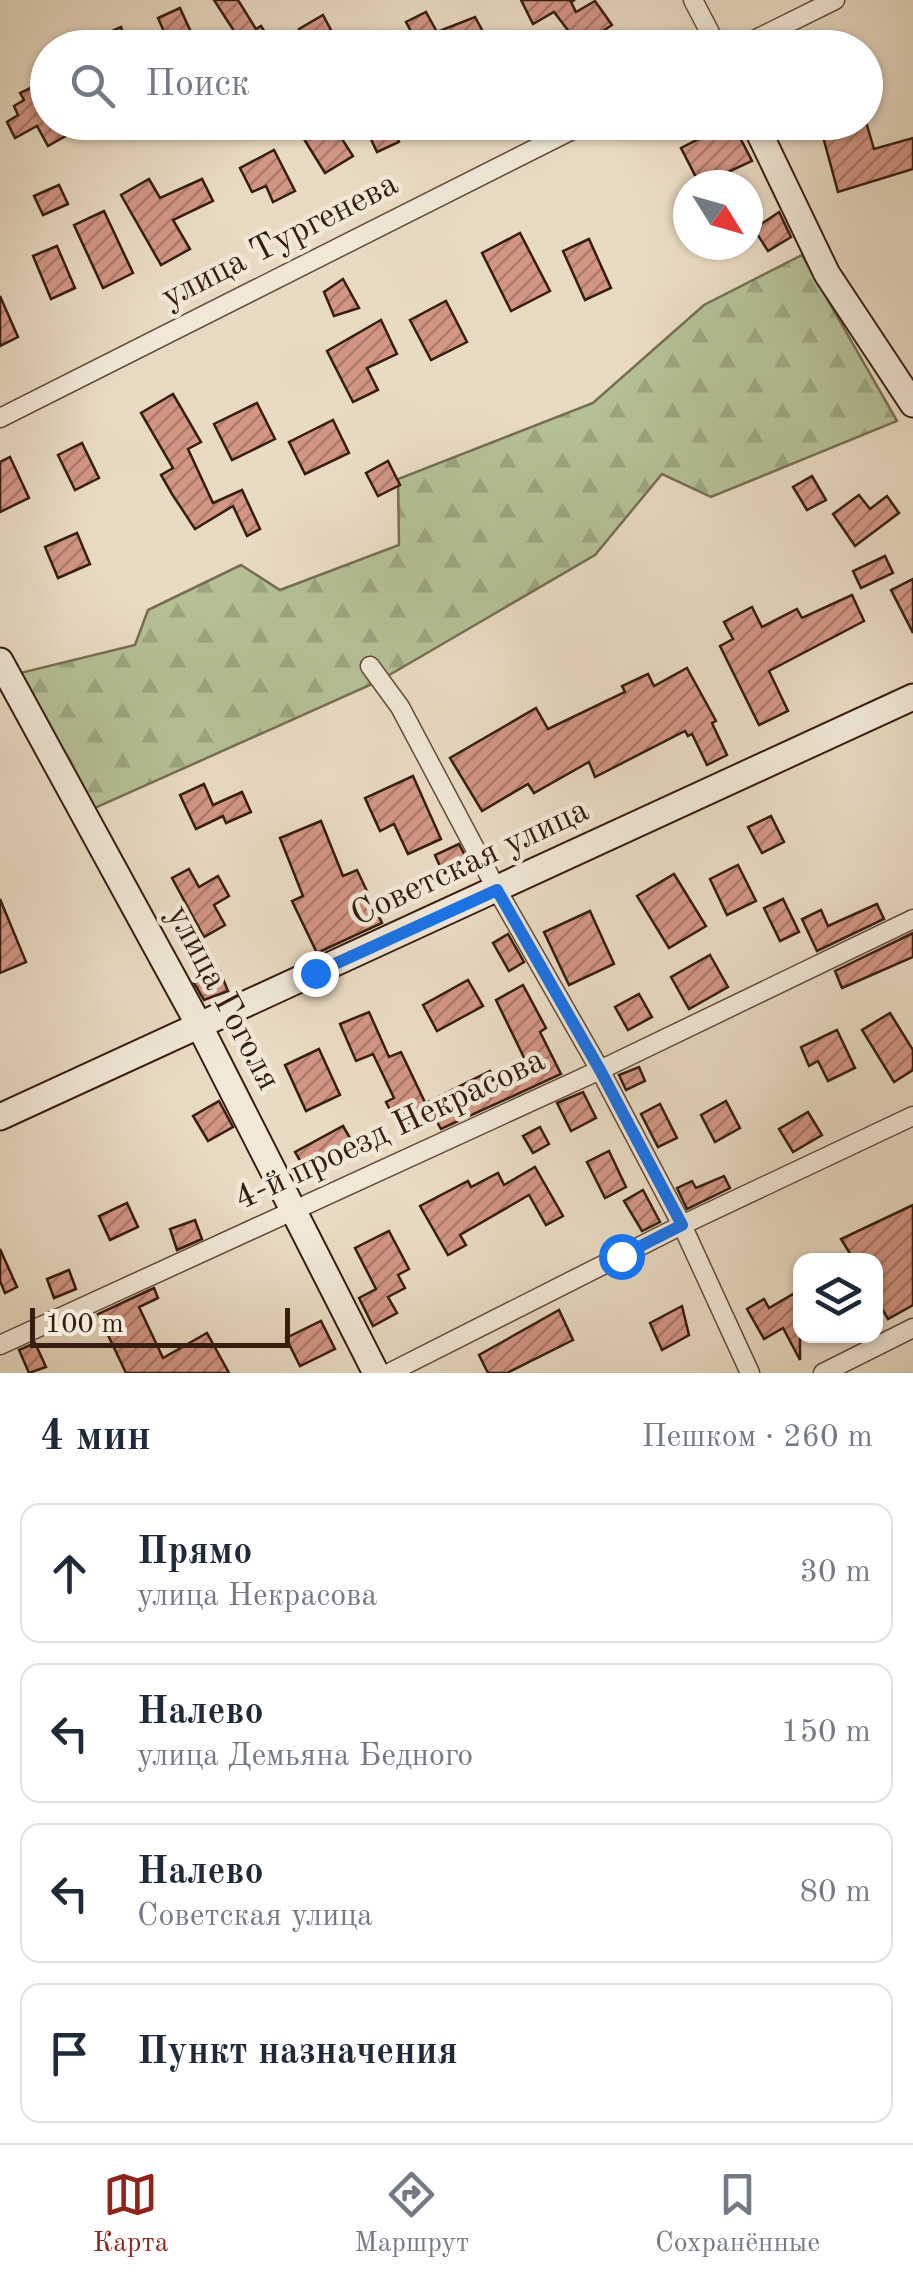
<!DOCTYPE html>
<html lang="ru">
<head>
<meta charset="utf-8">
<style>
	body { margin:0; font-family:"Old Standard TT",serif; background:#f6f6f7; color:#1f2937 }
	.controls { position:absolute; right:30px; bottom:30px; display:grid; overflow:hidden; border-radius:20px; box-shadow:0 2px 8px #0004 }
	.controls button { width:90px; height:90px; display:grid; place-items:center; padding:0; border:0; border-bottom:2px solid #e0e1e3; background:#fff; color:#1f2937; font:50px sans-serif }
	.compass { position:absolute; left:673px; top:170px; width:90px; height:90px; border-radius:50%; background:#fff; box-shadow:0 2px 8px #0004; rotate:127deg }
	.scale { position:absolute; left:30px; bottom:25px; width:260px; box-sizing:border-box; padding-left:10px; border:5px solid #371d0f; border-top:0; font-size:28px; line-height:35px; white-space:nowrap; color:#371d0f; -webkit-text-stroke:8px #f1e8d8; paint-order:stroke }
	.stop { position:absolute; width:30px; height:30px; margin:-22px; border:8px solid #1a73e8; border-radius:50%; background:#fff }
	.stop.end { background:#1a73e8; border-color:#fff; box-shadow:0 2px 10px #0008 }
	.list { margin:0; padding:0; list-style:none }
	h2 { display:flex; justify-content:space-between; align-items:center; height:130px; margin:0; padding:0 40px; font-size:42px }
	h2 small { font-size:32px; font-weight:400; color:#747a83 }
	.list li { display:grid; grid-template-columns:65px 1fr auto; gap:30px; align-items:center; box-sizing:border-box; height:140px; margin:0 20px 20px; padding:0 20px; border:2px solid #e0e1e3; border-radius:20px }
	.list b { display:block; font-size:38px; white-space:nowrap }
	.list p { margin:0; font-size:32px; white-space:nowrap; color:#747a83 }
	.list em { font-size:32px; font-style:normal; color:#747a83 }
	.icon { flex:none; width:55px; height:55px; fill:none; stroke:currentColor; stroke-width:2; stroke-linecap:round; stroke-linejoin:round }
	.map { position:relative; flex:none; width:913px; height:1373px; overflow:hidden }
	.search { position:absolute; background:#fff; box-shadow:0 2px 8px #0004; left:30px; right:30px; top:30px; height:110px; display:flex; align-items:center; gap:25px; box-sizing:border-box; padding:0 35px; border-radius:55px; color:#747a83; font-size:38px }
	.sheet { height:770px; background:#fff }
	nav { display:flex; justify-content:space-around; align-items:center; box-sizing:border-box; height:140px; border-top:2px solid #e0e1e3; background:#fff; font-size:28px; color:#747a83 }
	nav a { display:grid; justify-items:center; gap:5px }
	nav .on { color:#8f2418 }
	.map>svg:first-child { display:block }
</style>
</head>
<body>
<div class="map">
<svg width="913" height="1373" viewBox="0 0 913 1373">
	<defs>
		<pattern id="forest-firs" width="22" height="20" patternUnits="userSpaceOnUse" patternTransform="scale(2.5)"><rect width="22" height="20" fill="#b5c095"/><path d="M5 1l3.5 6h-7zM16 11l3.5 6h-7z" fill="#9ca57f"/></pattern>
		<pattern id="building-hatch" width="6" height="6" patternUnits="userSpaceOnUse" patternTransform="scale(2.5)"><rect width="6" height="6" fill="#d39685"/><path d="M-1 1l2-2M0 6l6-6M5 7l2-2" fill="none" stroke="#ac7a6b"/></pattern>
	</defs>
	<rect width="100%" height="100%" fill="#e9dbc3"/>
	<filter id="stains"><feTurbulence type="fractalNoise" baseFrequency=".002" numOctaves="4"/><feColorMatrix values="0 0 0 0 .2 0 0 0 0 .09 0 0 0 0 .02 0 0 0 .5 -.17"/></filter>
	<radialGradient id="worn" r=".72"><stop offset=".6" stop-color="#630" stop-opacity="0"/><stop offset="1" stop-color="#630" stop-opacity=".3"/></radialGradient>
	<polygon fill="url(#forest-firs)" stroke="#766e52" stroke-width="2.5" points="802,255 897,421 711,497 662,474 595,555 379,681 86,812 12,675 135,645 148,610 241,565 280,590 399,545 398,479 593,403 704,305"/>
	<g fill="url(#building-hatch)" stroke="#371d0f" stroke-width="2.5">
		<polygon points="214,0 238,0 256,29 261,26 271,42 245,48"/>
		<polygon points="521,0 575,0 571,2 576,12 595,1 612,25 580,46 554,12 533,24"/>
		<polygon points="180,8 195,41 171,48 158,18"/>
		<polygon points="426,12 437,32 475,17 492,48 420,48 406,22"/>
		<polygon points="323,15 331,30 306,43 299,29"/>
		<polygon points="121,27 129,48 74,48"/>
		<polygon points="43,82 48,91 48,122 90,122 48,146 37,126 15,138 7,122 18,115 14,106 24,100 20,93"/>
		<polygon points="312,122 331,122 353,156 325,173 299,131"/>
		<polygon points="363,122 390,122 399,142 377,152"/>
		<polygon points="732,122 752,161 700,185 681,148"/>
		<polygon points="819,122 866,122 874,149 913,138 913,169 838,192"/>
		<polygon points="274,150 295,191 273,202 266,186 252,192 240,168"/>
		<polygon points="149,179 160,198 202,179 213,201 173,220 190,249 161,265 121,195"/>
		<polygon points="59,185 68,204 43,215 34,196"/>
		<polygon points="104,211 133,273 103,288 74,225"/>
		<polygon points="779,212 791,237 768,251 754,229"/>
		<polygon points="520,233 550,291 511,311 482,253"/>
		<polygon points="589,239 611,288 585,300 563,251"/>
		<polygon points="57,246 75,288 51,299 33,256"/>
		<polygon points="343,279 359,308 334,316 324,292"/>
		<polygon points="0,296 18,337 0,346"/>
		<polygon points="446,301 467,342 431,360 410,320"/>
		<polygon points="381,320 397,354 367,368 378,390 353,402 327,351"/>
		<polygon points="173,394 201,442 188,449 213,503 242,490 260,529 247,536 233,506 195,529 172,494 161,475 173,468 141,413"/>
		<polygon points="257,403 275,439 232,460 214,424"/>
		<polygon points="333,420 349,453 305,474 289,442"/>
		<polygon points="82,443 99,478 75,490 58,455"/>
		<polygon points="10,457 29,498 0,512 0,462"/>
		<polygon points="388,461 400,485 378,496 366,473"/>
		<polygon points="812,476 826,500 807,510 793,487"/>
		<polygon points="859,495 870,509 887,496 899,513 855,546 833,514"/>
		<polygon points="77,533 90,564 58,578 45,547"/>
		<polygon points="885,556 893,573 861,588 853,571"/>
		<polygon points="913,579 913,633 891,590"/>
		<polygon points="852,595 864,621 769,671 788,711 759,725 720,646 733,639 724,622 752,607 762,627 797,609 802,618"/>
		<polygon points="687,668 716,721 712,723 727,755 707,765 692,734 688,736 685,731 595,777 589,762 534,793 528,784 482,811 450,758 536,708 548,729 625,692 622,686 648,674 654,686"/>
		<polygon points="413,776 441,839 408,854 394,824 380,831 365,798"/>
		<polygon points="204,784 213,805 242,792 251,812 226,823 223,816 196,829 180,795"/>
		<polygon points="771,816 784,842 762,853 748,827"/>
		<polygon points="321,821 343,876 357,870 382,923 317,953 292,901 303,896 280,838"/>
		<polygon points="459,844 473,871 447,882 435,855"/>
		<polygon points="738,865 756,901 727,915 710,879"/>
		<polygon points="189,869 199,887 218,876 229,896 214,905 225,925 204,937 172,878"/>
		<polygon points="674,874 706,926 669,948 637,896"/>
		<polygon points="0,899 26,962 0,973"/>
		<polygon points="783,899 799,932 780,941 764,908"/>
		<polygon points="877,904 884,919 817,951 802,919 821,910 828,926"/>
		<polygon points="590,911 614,964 569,985 544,932"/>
		<polygon points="913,933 913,957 842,988 835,971"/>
		<polygon points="508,934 524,962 509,971 493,943"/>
		<polygon points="710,955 728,987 689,1009 671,977"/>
		<polygon points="220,972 228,991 204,1000 194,983"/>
		<polygon points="468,980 483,1006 437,1031 423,1005"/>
		<polygon points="523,985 546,1028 540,1032 561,1074 441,1129 426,1103 490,1071 496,1084 529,1068 496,1000"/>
		<polygon points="639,994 652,1017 628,1030 615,1007"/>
		<polygon points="369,1012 389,1057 401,1052 430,1113 399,1128 386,1102 394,1098 373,1054 356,1061 340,1024"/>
		<polygon points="890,1013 913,1050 913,1070 894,1082 862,1030"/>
		<polygon points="837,1030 855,1068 828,1081 818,1061 809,1066 801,1047"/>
		<polygon points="319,1049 340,1095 306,1111 285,1065"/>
		<polygon points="639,1067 645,1081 626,1090 619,1075"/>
		<polygon points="583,1092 596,1118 571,1131 557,1103"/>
		<polygon points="219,1101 233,1127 208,1141 193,1116"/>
		<polygon points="726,1101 740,1128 715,1142 701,1115"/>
		<polygon points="660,1104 677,1138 658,1147 641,1114"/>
		<polygon points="808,1112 822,1135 793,1152 779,1129"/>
		<polygon points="343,1126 354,1145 306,1171 295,1152"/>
		<polygon points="540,1127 549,1144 533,1153 523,1136"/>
		<polygon points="609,1151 626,1187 605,1198 587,1162"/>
		<polygon points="535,1167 563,1216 546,1225 529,1195 460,1235 466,1245 448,1255 420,1206 468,1181 471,1187 498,1173 504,1185"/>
		<polygon points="724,1176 730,1188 687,1209 677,1188 692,1181 696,1188"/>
		<polygon points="643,1190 660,1222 642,1231 624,1201"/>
		<polygon points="127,1203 138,1227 110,1240 99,1216"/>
		<polygon points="913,1205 913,1305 888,1319 876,1298 876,1260 854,1260 841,1239"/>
		<polygon points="195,1220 202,1239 177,1250 170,1229"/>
		<polygon points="389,1231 409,1269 398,1275 405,1288 388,1297 397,1313 373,1326 359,1298 376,1289 355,1248"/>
		<polygon points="0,1249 17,1287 5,1293 0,1281"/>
		<polygon points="69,1270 76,1289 54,1298 47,1279"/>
		<polygon points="154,1288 158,1298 139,1307 163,1358 207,1333 229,1373 126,1373 98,1314"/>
		<polygon points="800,1290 800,1360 783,1328 764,1339 747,1309 764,1299 769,1308"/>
		<polygon points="682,1306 689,1335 662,1350 650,1323"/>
		<polygon points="559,1310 573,1340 507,1373 488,1373 479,1355"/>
		<polygon points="321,1321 335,1349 300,1366 286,1338"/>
		<polygon points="35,1343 46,1367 29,1373 19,1350"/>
	</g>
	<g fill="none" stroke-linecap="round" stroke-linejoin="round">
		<g stroke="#644c3c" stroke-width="21">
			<g id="street">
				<polyline points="693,0 718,48"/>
				<polyline points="738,48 835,0"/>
				<polyline points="0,418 588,122"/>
				<polyline points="370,666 400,707 497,890 600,1070 682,1225 750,1373"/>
				<polyline points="0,1345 600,1070 913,919"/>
				<polyline points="389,1373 682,1225 913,1116"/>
				<polyline points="823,1373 913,1328"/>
			</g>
		</g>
		<g stroke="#371d0f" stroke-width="29">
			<g id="secondary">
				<polyline points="754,122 827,274 913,404"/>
				<polyline points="0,661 199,1025 376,1373"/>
				<polyline points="0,1117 913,697"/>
			</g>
		</g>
		<use href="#street" stroke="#f1e8d8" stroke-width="18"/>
		<use href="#secondary" stroke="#f1e8d8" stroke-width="25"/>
	</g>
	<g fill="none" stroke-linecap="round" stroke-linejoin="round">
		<polyline stroke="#1a73e8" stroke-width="12" points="315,973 497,890 600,1070 682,1225 621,1256"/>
	</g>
	<g text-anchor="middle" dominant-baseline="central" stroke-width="9" stroke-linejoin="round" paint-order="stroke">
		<g font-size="35" fill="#371d0f" stroke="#f1e8d8">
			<text transform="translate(280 241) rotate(-27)">улица Тургенева</text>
			<text transform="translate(470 863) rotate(-25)">Советская улица</text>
			<text transform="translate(223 998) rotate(62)">улица Гоголя</text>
			<text transform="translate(390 1130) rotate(-25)">4-й проезд Некрасова</text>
		</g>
	</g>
	<rect width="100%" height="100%" filter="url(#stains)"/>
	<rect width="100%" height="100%" fill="url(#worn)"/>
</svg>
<div class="controls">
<button><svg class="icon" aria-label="layers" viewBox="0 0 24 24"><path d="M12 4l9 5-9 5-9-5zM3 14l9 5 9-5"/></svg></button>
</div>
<svg class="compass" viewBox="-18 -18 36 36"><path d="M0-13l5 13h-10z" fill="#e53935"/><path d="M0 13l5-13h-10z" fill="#747a83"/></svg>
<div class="scale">100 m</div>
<div class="stop" style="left:621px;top:1256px"></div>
<div class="stop end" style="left:315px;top:973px"></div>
<div class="search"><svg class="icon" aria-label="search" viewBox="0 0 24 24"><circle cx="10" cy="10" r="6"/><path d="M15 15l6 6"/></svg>Поиск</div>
</div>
<section class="sheet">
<h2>4 мин<small>Пешком · 260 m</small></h2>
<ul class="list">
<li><svg class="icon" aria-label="ahead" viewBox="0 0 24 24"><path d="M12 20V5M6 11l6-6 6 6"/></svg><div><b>Прямо</b><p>улица Некрасова</p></div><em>30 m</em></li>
<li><svg class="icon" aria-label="left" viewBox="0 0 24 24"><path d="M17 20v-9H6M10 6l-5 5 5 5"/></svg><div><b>Налево</b><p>улица Демьяна Бедного</p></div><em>150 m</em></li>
<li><svg class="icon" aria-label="left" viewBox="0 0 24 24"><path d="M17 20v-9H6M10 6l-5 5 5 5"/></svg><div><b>Налево</b><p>Советская улица</p></div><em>80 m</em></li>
<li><svg class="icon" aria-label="arrive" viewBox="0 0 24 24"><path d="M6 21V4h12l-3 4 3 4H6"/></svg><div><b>Пункт назначения</b></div></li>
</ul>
</section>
<nav>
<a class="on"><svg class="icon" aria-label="map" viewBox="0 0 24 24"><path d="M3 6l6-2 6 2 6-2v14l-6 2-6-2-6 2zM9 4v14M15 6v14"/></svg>Карта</a>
<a><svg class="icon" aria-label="directions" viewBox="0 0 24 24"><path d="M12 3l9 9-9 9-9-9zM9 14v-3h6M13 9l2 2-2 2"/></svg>Маршрут</a>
<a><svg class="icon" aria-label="saved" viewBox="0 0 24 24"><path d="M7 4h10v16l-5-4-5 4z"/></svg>Сохранённые</a>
</nav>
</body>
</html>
